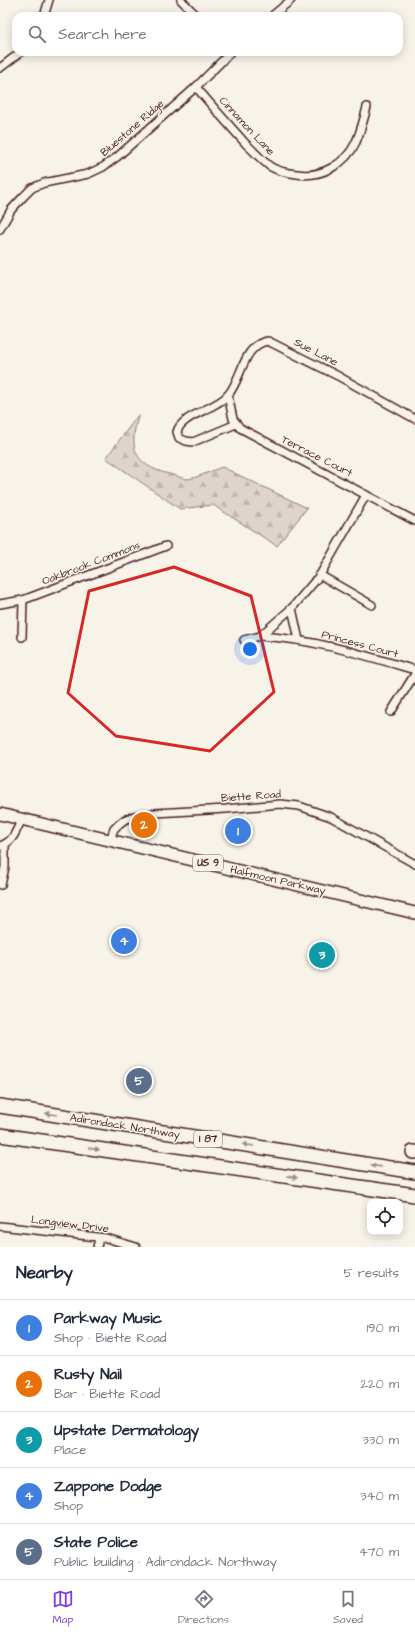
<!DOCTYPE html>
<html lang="en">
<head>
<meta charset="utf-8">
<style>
	body { margin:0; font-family:"Architects Daughter",sans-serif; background:#f6f6f7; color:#1f2937 }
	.controls { position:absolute; right:12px; bottom:12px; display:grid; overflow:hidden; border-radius:8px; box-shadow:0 2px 10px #0003 }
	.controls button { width:36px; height:36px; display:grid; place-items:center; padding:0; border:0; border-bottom:1px solid #e0e1e3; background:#fff; color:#1f2937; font:20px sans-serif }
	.you { position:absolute; left:250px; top:649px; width:14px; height:14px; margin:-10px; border:3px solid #fff; border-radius:50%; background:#1a73e8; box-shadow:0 0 0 6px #1a73e833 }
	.badge { display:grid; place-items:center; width:26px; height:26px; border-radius:50%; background:#7c3aed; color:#fff; font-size:13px; font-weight:700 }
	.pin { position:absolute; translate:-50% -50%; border:2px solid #fff; box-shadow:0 1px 4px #0006 }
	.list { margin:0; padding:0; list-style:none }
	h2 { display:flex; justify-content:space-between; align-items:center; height:52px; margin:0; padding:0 16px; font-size:17px }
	h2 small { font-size:13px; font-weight:400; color:#747a83 }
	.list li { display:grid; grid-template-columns:26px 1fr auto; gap:12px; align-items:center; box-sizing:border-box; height:56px; padding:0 16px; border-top:1px solid #e0e1e3 }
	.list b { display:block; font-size:15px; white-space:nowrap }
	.list p { margin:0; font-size:13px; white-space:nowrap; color:#747a83 }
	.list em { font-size:13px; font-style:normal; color:#747a83 }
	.icon { flex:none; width:22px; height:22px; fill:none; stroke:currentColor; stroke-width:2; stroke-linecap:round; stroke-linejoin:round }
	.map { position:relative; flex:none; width:415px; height:1247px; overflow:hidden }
	.search { position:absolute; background:#fff; box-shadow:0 2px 10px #0003; left:12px; right:12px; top:12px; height:44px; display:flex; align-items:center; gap:10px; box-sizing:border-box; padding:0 14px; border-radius:12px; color:#747a83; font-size:15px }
	.sheet { height:332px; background:#fff }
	nav { display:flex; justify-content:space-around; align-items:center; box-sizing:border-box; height:56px; border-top:1px solid #e0e1e3; background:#fff; font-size:11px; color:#747a83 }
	nav a { display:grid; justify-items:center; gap:2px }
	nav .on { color:#7c3aed }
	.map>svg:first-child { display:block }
</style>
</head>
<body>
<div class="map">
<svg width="415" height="1247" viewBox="0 0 415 1247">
	<defs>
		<pattern id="forest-firs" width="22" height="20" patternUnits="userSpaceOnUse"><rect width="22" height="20" fill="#ded4cc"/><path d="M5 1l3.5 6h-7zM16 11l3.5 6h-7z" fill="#c0b6af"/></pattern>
	</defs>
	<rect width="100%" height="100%" fill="#f7f3e8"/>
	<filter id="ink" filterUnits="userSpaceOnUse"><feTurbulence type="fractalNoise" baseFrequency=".025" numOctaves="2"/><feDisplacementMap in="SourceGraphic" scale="8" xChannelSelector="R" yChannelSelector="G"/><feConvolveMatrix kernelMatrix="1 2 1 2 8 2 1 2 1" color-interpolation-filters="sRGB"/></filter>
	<g filter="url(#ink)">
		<path fill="url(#forest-firs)" stroke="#947a7c" d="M139,414C128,447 133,465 169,474C174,475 181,478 187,479C195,479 213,470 222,467L307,508L277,546L213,505L180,509L106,458Z"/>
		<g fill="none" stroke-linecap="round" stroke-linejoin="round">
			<g stroke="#4a1f2b" stroke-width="10">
				<g id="street">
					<polyline points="181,0 197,16"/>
					<polyline points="44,16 49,0"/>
					<polyline points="272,16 291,0"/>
					<polyline points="0,68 21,52"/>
					<path d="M196,87C212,106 229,125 246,144C254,151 262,161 271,167C278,171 288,173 297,174C321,178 346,164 356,142C361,130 364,119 367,107"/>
					<polyline points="0,229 11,210 23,197 32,188 44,183 88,174 103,167 117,157 196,87 231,52"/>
					<polyline points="228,395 233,419 240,428 415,521"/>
					<path d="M236,424L193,442L186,441L179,438L177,432C181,415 216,409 228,395C242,379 243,344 268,341L338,376L415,419"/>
					<polyline points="320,575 372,605"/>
					<polyline points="0,604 23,600 166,546"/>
					<polyline points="292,608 299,640"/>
					<path d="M260,636C313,639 364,655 415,670"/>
					<polyline points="22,637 23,600"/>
					<polyline points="244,640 260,636 292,608 320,575 366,495"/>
					<polyline points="391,712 415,674"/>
					<polyline points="110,840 114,829 119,824 124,820 134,816 155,813 226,809 280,804 299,806 331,817 415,864"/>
					<path d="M0,846C14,842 16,830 22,819"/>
					<polyline points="1,885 5,867 5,845"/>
					<polyline points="0,1226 106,1238 136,1247"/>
					<polyline points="97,1247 99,1238"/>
				</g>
			</g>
			<g stroke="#4a1f2b" stroke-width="14">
				<polyline id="primary" points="0,814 415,913"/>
			</g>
			<g stroke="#4a1f2b" stroke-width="16">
				<g id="highway">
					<polyline points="0,1106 415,1172"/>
					<polyline points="0,1135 415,1195"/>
					<polyline points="413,1152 415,1152"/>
				</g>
			</g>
			<use href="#street" stroke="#f7f3e8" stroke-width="7"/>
			<use href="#primary" stroke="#f7f3e8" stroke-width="11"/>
			<use href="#highway" stroke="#f7f3e8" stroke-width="13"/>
		</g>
		<defs><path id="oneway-solid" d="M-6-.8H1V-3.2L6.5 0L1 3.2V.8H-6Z"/></defs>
		<g fill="#a0898a">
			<use href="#oneway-solid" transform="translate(51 1114) rotate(-171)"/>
			<use href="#oneway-solid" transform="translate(248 1145) rotate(-171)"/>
			<use href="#oneway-solid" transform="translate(94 1149) rotate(8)"/>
			<use href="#oneway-solid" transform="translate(376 1166) rotate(-171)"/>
			<use href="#oneway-solid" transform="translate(292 1177) rotate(9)"/>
		</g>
	</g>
	<path fill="none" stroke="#d62828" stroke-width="3" stroke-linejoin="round" d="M174,567L251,596L274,692L210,751L116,736L68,693L89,591Z"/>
	<g text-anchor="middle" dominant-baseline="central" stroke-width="3" stroke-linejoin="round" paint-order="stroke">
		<g fill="#f7f3e8" stroke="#7e5f64" stroke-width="1">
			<rect x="193" y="855" width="30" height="16" rx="3"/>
			<rect x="194" y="1131" width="28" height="16" rx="3"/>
		</g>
		<g font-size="10" font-weight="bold" fill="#4a1f2b">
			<text x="208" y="863">US 9</text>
			<text x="208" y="1139">I 87</text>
		</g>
		<g font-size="11" fill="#4a1f2b" stroke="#f7f3e8">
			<text transform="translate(247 126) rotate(47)">Cinnamon Lane</text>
			<text transform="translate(132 128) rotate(-41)">Bluestone Ridge</text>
			<text transform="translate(316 352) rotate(27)">Sue Lane</text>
			<text transform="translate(317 456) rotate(27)">Terrace Court</text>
			<text transform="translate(91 563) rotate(-21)">Oakbrook Commons</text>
			<text transform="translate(360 644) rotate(15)">Princess Court</text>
			<text transform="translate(251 796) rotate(-4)">Biette Road</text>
			<text transform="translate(278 880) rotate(13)">Halfmoon Parkway</text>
			<text transform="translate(125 1126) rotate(9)">Adirondack Northway</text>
			<text transform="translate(70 1224) rotate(7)">Longview Drive</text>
		</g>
	</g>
</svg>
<div class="controls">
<button><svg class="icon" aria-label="locate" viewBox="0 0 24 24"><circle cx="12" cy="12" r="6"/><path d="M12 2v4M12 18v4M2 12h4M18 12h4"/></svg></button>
</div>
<div class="you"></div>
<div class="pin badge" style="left:238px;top:831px;background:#3f7fe0">1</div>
<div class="pin badge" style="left:144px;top:825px;background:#e8710a">2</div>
<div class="pin badge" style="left:322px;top:955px;background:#0f9aa8">3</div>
<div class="pin badge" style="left:124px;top:941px;background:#3f7fe0">4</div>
<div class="pin badge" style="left:139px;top:1081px;background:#5c6f8a">5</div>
<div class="search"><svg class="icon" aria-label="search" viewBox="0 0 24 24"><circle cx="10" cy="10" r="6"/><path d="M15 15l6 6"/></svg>Search here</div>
</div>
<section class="sheet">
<h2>Nearby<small>5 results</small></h2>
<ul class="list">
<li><span class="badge" style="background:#3f7fe0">1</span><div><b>Parkway Music</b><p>Shop · Biette Road</p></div><em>190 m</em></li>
<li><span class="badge" style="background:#e8710a">2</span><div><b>Rusty Nail</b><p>Bar · Biette Road</p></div><em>220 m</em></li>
<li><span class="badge" style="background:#0f9aa8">3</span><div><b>Upstate Dermatology</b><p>Place</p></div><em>330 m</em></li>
<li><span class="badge" style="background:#3f7fe0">4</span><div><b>Zappone Dodge</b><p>Shop</p></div><em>340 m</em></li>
<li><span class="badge" style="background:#5c6f8a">5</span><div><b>State Police</b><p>Public building · Adirondack Northway</p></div><em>470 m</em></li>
</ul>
</section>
<nav>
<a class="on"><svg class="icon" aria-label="map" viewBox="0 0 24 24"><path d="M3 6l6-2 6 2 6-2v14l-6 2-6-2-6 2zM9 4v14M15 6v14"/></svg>Map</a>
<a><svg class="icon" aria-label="directions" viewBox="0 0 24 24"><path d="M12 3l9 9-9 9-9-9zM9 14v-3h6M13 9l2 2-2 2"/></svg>Directions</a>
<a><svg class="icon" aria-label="saved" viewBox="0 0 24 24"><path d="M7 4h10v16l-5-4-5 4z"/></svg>Saved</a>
</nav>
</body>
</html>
